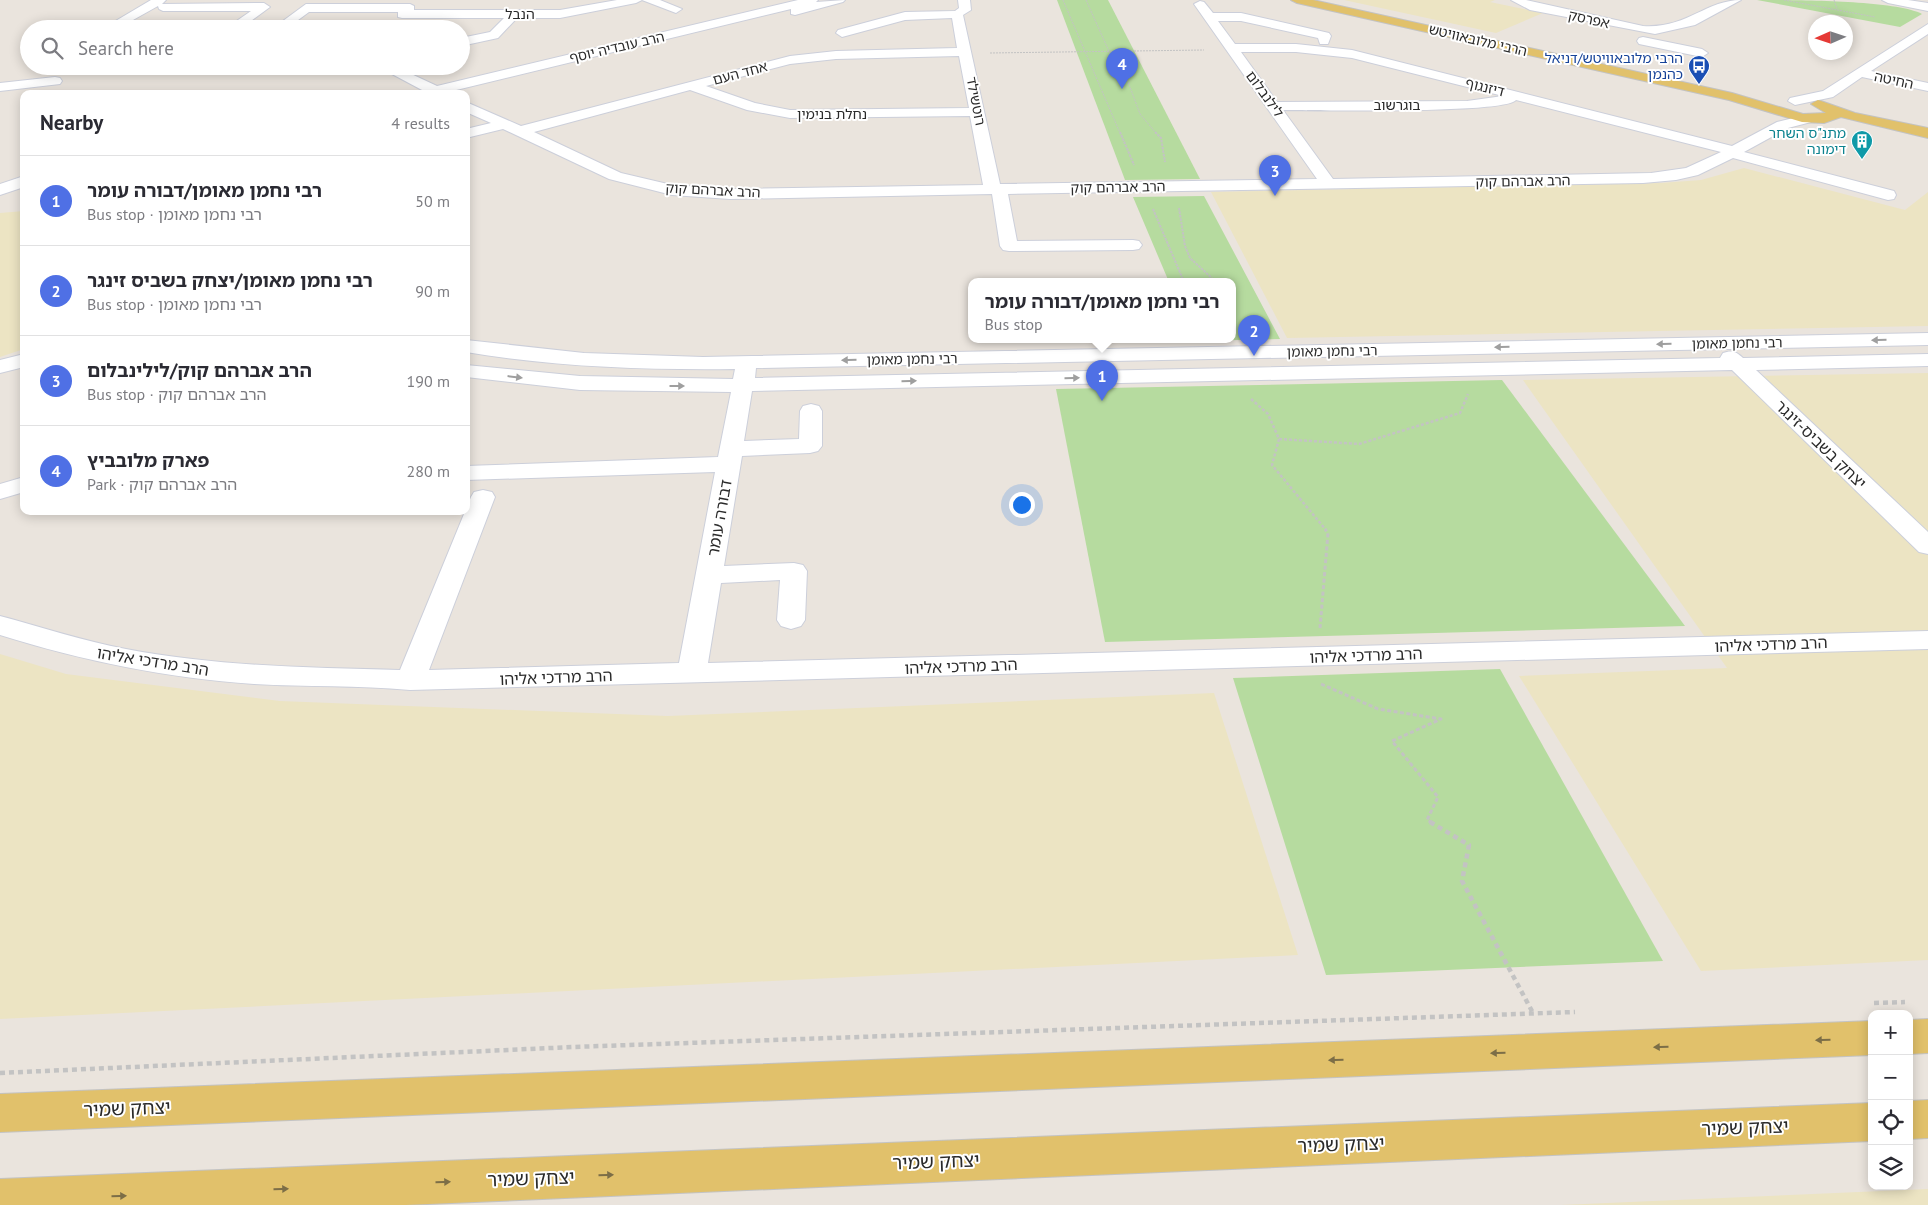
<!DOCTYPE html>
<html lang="en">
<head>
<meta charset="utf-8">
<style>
	body { margin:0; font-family:"PT Sans","Noto Sans Hebrew",sans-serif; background:#f7f7f7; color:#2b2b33 }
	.controls { position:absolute; right:15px; bottom:15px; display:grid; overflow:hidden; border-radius:10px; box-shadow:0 2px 12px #0003 }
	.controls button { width:45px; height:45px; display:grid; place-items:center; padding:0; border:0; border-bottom:1px solid #e1e1e2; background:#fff; color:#2b2b33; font:25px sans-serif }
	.compass { position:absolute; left:1808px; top:15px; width:45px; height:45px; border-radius:50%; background:#fff; box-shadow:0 2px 12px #0003; rotate:267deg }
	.you { position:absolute; left:1021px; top:504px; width:18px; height:18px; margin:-12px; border:4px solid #fff; border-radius:50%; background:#1a73e8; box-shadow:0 0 0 8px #1a73e833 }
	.badge { display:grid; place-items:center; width:32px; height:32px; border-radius:50%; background:#4f70e5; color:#fff; font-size:16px; font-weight:700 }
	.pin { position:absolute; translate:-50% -41px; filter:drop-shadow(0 1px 2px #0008) }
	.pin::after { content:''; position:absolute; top:26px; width:18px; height:15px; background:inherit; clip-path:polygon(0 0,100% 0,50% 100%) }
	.popup { position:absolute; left:968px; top:278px; width:268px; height:65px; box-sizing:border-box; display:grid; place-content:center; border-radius:10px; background:#fff; filter:drop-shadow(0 1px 4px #0005); font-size:16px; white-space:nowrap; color:#7c7c81 }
	.popup b { font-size:19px; color:#2b2b33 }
	.popup::after { content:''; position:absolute; left:50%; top:100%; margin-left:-10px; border:10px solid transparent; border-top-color:#fff }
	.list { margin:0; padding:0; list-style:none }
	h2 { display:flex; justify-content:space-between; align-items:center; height:65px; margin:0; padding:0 20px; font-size:21px }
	h2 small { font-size:16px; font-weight:400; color:#7c7c81 }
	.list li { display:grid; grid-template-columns:32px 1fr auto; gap:15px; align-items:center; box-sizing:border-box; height:90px; padding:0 20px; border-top:1px solid #e1e1e2 }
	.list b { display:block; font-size:19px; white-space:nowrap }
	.list p { margin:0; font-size:16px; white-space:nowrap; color:#7c7c81 }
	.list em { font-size:16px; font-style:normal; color:#7c7c81 }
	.icon { flex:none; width:28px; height:28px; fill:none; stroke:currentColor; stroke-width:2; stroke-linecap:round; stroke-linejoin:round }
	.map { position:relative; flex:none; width:1928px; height:1205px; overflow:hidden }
	.search { position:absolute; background:#fff; box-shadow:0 2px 12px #0003; left:20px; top:20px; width:450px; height:55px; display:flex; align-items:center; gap:12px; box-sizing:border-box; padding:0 18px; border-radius:28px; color:#7c7c81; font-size:19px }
	.panel { position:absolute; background:#fff; box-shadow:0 2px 12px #0003; left:20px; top:90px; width:450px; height:425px; border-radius:10px }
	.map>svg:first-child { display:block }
</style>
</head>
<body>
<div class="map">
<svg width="1928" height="1205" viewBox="0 0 1928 1205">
	<rect width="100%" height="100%" fill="#eae4dd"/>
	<g fill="#b6db9f">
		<polygon points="1057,0 1108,0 1200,179 1125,180"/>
		<path d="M1757,0C1793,0 1895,0 1922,14L1900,27Z"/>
		<polygon points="1204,196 1280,339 1193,341 1232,340 1232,282 1169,282 1133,197"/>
		<polygon points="1502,380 1685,626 1105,642 1056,389"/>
		<polygon points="1500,669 1663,961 1326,975 1233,678"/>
	</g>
	<g fill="#ece4c3">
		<polygon points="1344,0 1495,0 1490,2 1543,13 1496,33"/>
		<polygon points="1744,168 1905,210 1928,192 1928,326 1287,338 1211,192 1661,183 1701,180"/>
		<polygon points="24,211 24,349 0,357 0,213"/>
		<polygon points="1928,373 1928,960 1701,971 1519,676 1727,668 1523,380"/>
		<polygon points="0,654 66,674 280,701 668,716 1214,693 1298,955 0,1019"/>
		<polygon points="1928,1189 1928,1205 1561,1205"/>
	</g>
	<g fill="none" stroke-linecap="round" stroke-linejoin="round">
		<g stroke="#cccfda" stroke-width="2">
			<g id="minor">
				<polygon points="151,0 166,0 162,4 264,3 270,7 240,29 225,29 251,11 163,11 159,9 158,6 117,29 102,29"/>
				<polygon points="617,0 642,0 636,3 560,18 517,18 498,38 461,46 461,38 490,32 504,18 402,18 398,17 398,12 309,12 286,29 272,29 306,4 410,4 414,6 414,10 560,10"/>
				<polygon points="642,0 660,0 682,9 676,13"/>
				<polygon points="798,0 818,0 816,2 845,0 843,2 795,15 791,14 791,9 448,92 449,94 415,94 422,90 377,66 394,66 437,86"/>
				<path d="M958,0H970L971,10L963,15L1000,184L1317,179L1194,4L1200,1L1204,2L1213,13H1241L1329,33L1331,36L1328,44H1320L1318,38L1241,21H1218L1235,44H1296L1352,50L1732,146L1777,122L1810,114L1815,115L1817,118L1815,121L1788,128L1744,152L1894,191L1896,195L1894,199L1888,200L1733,158L1698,175L1676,180L1643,183L1008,194L1017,241L1133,240L1139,241L1142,245L1139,249L1133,250L1009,251L1003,250L1000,246L992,194L730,199L672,195L609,179L503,129L466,138V129L491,123L466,112V102L521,126L790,56L836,51L957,48L952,18L905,20L842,37L836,33L838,30L905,12L955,11L959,8ZM1241,52H1296L1352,58L1503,96L1467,101L1277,102ZM959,56L969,108L790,110L755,103L706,86L790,64L836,59ZM690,90L747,110L790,118L970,116L983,185L730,189L672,185L621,173L534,132ZM1516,100L1721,152L1686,168L1651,173L1333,179L1283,110C1313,110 1506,114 1516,100Z"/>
				<path d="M1511,0H1526L1643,26C1686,29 1706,0 1741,0L1695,25L1655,34L1530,10Z"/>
				<polygon points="1882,0 1908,0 1928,3 1928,11 1888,3"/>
				<polygon points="1928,24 1928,34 1871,71 1928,83 1928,91 1862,77 1833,97 1795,105 1788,101 1790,98 1823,91"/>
				<polygon points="1643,37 1702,49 1708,53 1702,57 1639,44 1637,41 1639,38"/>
				<polygon points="55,77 60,78 62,81 60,84 0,91 0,83"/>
				<polygon points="24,176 24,187 0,195 0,184"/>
				<path d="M1928,333V345L756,368L755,378L1720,358L1723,353C1731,350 1736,351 1743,358L1928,354V366L1756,370L1928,532V554L1919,552L1732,370L752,391L744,441L799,439L800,411L803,406L811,404L819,406L822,411V446L818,451L810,453L742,456L724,566L794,563L803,565L807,571L805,620L801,626L791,629L781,626L777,620L780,580L721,583L708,663L1928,631V649L410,690C358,685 306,687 254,684C167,678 83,661 0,635V616C42,627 83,641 126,649C215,666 309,668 400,670L471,497L474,492L483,490L492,492L495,497L429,670L679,663L715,472L466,480V466L718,457L731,392L580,390L466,377V365L580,376L733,379L735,369C645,370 555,367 466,352V340L584,353L703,357Z"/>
				<polygon points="24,354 24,367 0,373 0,360"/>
				<polygon points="24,477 24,492 0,499 0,484"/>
			</g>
		</g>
		<g stroke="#c3c3c3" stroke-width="2">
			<g id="major">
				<polygon points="1291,0 1313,0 1732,93 1803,114 1826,113 1811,104 1818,100 1855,113 1928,128 1928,138 1841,117 1824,123 1802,122 1729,100 1297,3"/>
				<polygon points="1928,1019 1928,1053 1909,1054 1909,1020"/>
				<polygon points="1872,1021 1872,1055 0,1132 0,1094"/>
				<polygon points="1928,1100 1928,1138 1909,1139 1909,1101"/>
				<polygon points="1872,1103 1872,1141 405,1205 0,1205 0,1179"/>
			</g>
		</g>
		<g stroke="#c3c3c3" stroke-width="1" stroke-dasharray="2 1" stroke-linecap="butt">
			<polyline points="1063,0 1120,133"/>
			<polyline points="1086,0 1112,58 1127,79 1140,114 1156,133"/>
			<polyline points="1784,0 1875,17"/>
			<polyline points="1834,0 1837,9"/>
			<polyline points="990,53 1204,50"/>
		</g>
		<g stroke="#c3c3c3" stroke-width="2" stroke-dasharray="2.5 1" stroke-linecap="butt">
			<polyline points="1120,132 1134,165"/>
			<polyline points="1155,132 1161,138 1165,162"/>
			<polyline points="1179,208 1185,246 1190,258 1216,282"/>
			<polyline points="1153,209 1184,282"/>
		</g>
		<g stroke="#c3c3c3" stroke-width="2.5" stroke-dasharray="3 2" stroke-linecap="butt">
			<polyline points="1251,399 1268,414 1279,439 1272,465 1326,530"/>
			<polyline points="1279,439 1359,444 1460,413 1468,394"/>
		</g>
		<g stroke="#c3c3c3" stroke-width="3" stroke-dasharray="4 2.5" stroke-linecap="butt">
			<polyline points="1320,628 1328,533 1325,529"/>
			<polyline points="1321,684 1378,709 1441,719 1392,741 1438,797 1427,820 1433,823"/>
		</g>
		<g stroke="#c3c3c3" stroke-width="4.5" stroke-dasharray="5 4" stroke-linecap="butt">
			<polyline points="1430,822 1469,845 1462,881 1533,1013"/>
			<polyline points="1874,1003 1905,1002"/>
			<polyline points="0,1073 573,1047 1575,1012"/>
		</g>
		<use href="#minor" fill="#fff" fill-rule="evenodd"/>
		<use href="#major" fill="#e1c16b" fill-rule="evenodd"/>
	</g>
	<defs><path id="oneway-solid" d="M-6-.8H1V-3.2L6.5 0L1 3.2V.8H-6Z" transform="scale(1.25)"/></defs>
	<g fill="#9f9f9f">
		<use href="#oneway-solid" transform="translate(1879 340) rotate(179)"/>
		<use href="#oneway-solid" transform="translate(1664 344) rotate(179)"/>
		<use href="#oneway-solid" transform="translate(1502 347) rotate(179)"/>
		<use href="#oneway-solid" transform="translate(849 360) rotate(179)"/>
		<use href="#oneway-solid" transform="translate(515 377) rotate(7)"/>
		<use href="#oneway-solid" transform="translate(1072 378) rotate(-1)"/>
		<use href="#oneway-solid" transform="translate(909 381) rotate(-1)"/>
		<use href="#oneway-solid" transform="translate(677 386)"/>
	</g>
	<g fill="#7c6e47">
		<use href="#oneway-solid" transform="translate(1823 1040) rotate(178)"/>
		<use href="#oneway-solid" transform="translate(1661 1047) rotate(178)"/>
		<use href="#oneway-solid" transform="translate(1498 1053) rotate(178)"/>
		<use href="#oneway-solid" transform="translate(1336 1060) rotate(178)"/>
		<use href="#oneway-solid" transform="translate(606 1175) rotate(-2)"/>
		<use href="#oneway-solid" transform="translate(443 1182) rotate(-2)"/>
		<use href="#oneway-solid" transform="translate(281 1189) rotate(-2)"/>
		<use href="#oneway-solid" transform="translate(119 1196) rotate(-2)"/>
	</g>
	<defs>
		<g id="bus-pin" transform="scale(1.125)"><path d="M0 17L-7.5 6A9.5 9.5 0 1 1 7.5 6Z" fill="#1a4fb4" stroke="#fff"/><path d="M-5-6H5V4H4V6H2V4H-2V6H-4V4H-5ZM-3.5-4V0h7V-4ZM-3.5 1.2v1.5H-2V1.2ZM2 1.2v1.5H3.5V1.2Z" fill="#fff"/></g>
		<g id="building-pin" transform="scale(1.125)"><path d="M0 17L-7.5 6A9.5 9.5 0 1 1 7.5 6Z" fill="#0f9aa8" stroke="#fff"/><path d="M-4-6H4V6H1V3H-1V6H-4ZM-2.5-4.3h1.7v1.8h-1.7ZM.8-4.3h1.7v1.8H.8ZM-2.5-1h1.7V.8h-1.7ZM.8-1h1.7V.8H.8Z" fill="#fff"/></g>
	</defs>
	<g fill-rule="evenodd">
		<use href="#bus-pin" x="1699" y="66"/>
		<use href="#building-pin" x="1862" y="141"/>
	</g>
	<g text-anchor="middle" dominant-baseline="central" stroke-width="4" stroke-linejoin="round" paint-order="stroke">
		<g font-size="14" fill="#2a2a2a" stroke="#fff">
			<text x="520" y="14">הנבל</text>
			<text transform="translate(1589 19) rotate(12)">אפרסק</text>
			<text transform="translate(1478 40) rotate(13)">הרבי מלובאוויטש</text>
			<text transform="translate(617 47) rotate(-13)">הרב עובדיה יוסף</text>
			<text transform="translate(740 73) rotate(-15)">אחד העם</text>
			<text transform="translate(1894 80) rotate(12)">החיטה</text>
			<text transform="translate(1485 87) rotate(14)">דיזנגוף</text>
			<text transform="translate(1265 94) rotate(54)">לילנבלום</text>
			<text transform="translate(976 101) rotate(79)">רוטשילד</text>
			<text x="1397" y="105">בוגרשוב</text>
			<text x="832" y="114">נחלת בנימין</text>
			<text transform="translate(1523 181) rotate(-1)">הרב אברהם קוק</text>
			<text transform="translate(1118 187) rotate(-1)">הרב אברהם קוק</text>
			<text transform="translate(713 190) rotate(3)">הרב אברהם קוק</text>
			<text transform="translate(1737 343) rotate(-1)">רבי נחמן מאומן</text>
			<text transform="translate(1332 351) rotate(-1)">רבי נחמן מאומן</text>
			<text transform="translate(912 359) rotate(-1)">רבי נחמן מאומן</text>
		</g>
		<g font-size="14" fill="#164399" stroke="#fff" text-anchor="end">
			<text x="1683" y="58">הרבי מלובאוויטש/דניאל<tspan x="1683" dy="16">כהנמן</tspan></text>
		</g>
		<g font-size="14" fill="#0d838f" stroke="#fff" text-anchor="end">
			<text x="1846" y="133">מתנ"ס השחר<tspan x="1846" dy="16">דימונה</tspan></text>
		</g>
		<g font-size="16" fill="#2a2a2a" stroke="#fff">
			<text transform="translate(1821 444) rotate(44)">יצחק בשביס-זינגר</text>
			<text transform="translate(719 518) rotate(-80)">דבורה עומר</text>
			<text transform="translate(1771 644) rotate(-2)">הרב מרדכי אליהו</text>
			<text transform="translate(1366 655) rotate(-2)">הרב מרדכי אליהו</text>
			<text transform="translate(153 661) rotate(9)">הרב מרדכי אליהו</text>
			<text transform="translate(961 666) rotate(-2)">הרב מרדכי אליהו</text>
			<text transform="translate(556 677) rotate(-2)">הרב מרדכי אליהו</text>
		</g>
		<g font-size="19" fill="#2a2a2a" stroke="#fff">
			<text transform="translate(127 1108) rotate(-2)">יצחק שמיר</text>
			<text transform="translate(1745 1127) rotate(-2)">יצחק שמיר</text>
			<text transform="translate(1341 1144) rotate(-2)">יצחק שמיר</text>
			<text transform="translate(936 1161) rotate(-2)">יצחק שמיר</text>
			<text transform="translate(531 1178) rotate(-2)">יצחק שמיר</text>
		</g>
	</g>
</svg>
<div class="controls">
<button>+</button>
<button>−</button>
<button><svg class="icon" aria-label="locate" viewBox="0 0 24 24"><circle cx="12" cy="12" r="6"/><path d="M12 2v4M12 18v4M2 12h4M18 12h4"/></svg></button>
<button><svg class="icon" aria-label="layers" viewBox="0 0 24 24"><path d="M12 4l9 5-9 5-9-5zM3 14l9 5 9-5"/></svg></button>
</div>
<svg class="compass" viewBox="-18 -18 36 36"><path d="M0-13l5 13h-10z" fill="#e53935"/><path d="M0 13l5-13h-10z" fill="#7c7c81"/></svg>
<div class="you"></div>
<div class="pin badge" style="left:1102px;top:401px">1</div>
<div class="popup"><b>רבי נחמן מאומן/דבורה עומר</b>Bus stop</div>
<div class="pin badge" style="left:1254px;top:356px">2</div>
<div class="pin badge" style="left:1275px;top:196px">3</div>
<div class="pin badge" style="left:1122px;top:89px">4</div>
<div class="search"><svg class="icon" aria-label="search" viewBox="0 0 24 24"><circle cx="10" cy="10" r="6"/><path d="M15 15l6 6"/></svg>Search here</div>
<section class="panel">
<h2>Nearby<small>4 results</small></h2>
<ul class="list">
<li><span class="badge">1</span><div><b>רבי נחמן מאומן/דבורה עומר</b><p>Bus stop · רבי נחמן מאומן</p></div><em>50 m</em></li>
<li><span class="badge">2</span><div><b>רבי נחמן מאומן/יצחק בשביס זינגר</b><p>Bus stop · רבי נחמן מאומן</p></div><em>90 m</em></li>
<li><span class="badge">3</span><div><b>הרב אברהם קוק/לילינבלום</b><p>Bus stop · הרב אברהם קוק</p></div><em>190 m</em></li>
<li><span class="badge">4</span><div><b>פארק מלובביץ</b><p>Park · הרב אברהם קוק</p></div><em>280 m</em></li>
</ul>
</section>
</div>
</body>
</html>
